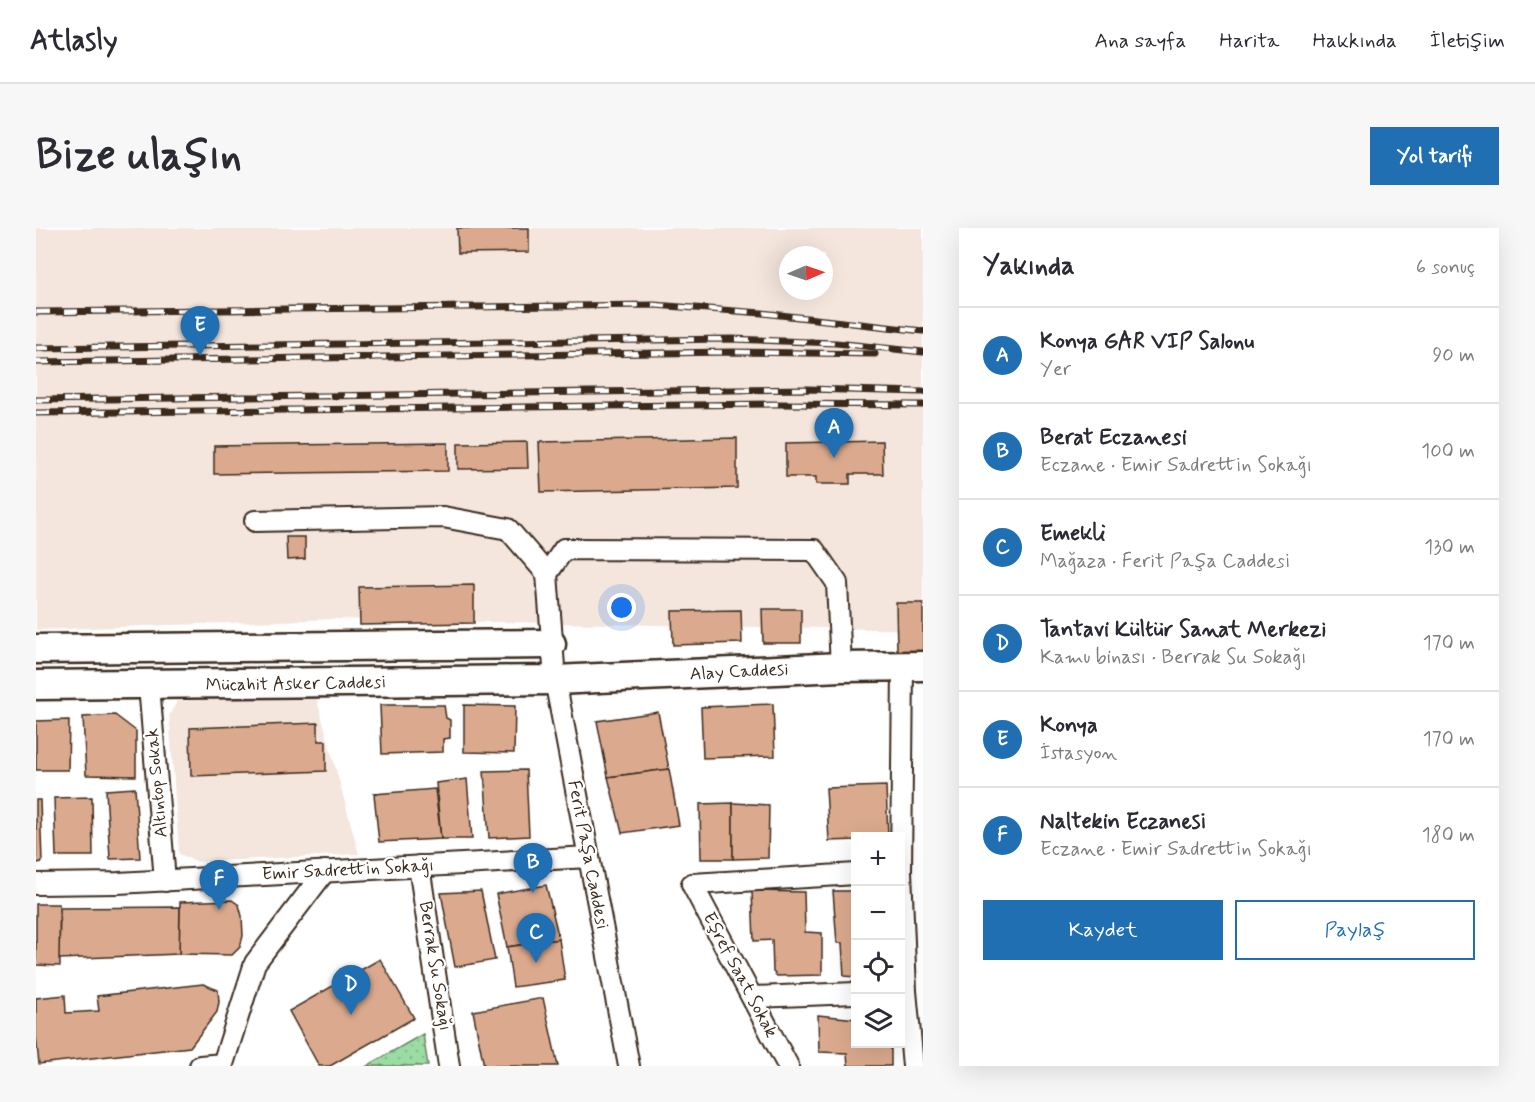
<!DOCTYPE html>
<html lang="tr">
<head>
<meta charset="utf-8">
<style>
	body { margin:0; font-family:Mynerve,sans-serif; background:#f7f7f7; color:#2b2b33 }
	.controls { position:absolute; right:18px; bottom:18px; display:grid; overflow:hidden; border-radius:0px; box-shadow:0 6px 24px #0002 }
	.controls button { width:54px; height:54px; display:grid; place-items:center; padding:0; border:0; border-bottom:2px solid #e1e1e2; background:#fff; color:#2b2b33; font:30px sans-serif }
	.compass { position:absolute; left:743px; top:18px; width:54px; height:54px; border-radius:50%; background:#fff; box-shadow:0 6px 24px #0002; rotate:88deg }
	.you { position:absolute; left:586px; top:380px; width:21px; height:21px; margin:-15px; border:4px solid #fff; border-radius:50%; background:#1a73e8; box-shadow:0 0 0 9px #1a73e833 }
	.badge { display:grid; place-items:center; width:39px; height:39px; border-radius:50%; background:#1f6fb2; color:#fff; font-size:20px; font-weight:700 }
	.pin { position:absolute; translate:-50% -50px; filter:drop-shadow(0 2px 3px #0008) }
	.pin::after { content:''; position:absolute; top:32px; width:21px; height:18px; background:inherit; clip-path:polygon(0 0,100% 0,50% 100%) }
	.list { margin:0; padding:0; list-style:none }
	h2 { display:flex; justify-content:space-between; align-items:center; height:78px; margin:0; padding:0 24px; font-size:26px }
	h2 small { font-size:20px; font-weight:400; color:#7c7c81 }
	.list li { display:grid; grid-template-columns:39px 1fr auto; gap:18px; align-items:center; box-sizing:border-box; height:96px; padding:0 24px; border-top:2px solid #e1e1e2 }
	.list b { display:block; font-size:22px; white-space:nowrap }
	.list p { margin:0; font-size:20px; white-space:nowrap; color:#7c7c81 }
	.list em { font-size:20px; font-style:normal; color:#7c7c81 }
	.actions { display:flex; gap:12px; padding:18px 24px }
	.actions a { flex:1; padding:14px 0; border:2px solid #1f6fb2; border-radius:0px; text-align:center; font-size:21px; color:#1f6fb2 }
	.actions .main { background:#1f6fb2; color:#fff }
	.icon { flex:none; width:33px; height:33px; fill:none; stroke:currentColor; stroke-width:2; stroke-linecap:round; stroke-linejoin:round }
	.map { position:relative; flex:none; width:887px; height:838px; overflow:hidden; border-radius:0px }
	header { display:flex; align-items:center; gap:36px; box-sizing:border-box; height:84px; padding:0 30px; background:#fff; border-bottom:2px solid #e1e1e2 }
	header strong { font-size:28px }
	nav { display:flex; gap:33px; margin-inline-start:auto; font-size:21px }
	.intro { display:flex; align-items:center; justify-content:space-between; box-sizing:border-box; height:144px; padding:0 36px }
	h1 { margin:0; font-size:42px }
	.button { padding:15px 27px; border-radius:0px; background:#1f6fb2; color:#fff; font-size:21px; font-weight:700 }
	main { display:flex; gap:36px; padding:0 36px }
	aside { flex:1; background:#fff; border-radius:0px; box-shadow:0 6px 24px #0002 }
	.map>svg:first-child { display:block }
</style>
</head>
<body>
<header>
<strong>Atlasly</strong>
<nav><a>Ana sayfa</a><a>Harita</a><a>Hakkında</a><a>İletişim</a></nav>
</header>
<div class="intro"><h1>Bize ulaşın</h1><a class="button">Yol tarifi</a></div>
<main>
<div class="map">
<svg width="887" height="838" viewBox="0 0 887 838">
	<defs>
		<pattern id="green-dots" width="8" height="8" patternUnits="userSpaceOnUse" patternTransform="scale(1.5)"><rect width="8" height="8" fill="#9bdba4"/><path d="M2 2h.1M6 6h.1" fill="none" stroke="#86bc8d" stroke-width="1.8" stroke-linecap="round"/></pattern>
	</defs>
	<rect width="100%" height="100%" fill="#fff"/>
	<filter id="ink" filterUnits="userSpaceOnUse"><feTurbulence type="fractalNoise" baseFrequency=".0167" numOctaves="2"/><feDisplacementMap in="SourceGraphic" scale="12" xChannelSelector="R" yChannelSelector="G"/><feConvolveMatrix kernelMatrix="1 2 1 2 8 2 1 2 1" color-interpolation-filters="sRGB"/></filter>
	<g filter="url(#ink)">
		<g fill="#f4e6dd" fill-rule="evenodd">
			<path d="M0,0H887V402L299,391L0,402ZM752,27H788V63H752Z"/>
			<polygon points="280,468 323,626 162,634 143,626 133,488 141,473"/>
		</g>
		<polygon fill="url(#green-dots)" stroke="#6b8261" stroke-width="1.5" points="387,806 392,838 331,838"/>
		<g fill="#dbaa8e" stroke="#3b2a1e" stroke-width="1.5">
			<polygon points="421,0 493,0 493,24 422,25"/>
			<polygon points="701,210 701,260 505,264 503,214"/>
			<polygon points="846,213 847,246 814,246 814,256 780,256 780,249 750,249 750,215"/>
			<polygon points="491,214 492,240 422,241 422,215"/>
			<polygon points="412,215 412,243 178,246 178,218"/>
			<polygon points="250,309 269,309 269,331 251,332"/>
			<polygon points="438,357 438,395 324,397 323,359"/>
			<polygon points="860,375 887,375 887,423 861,423"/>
			<polygon points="726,381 765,381 765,415 727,415"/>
			<polygon points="705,382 706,415 637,417 636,383"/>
			<polygon points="737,476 739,528 667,530 665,479"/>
			<polygon points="344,477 408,477 410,490 414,492 414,510 407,511 407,524 346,526"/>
			<polygon points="428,477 479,478 478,525 428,524"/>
			<polygon points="622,484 633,541 572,549 561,493"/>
			<polygon points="79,487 100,503 100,548 50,547 47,489"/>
			<polygon points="33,492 32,542 0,542 0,493"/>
			<polygon points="282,495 282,513 290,513 290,543 155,548 154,500"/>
			<polygon points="633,541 643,597 586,605 572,549"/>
			<polygon points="490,542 493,608 453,610 448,543"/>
			<polygon points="431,551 436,611 405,611 400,555"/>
			<polygon points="850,558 852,608 820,608 820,612 793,613 790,560"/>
			<polygon points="99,560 104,630 74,631 70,562"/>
			<polygon points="399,561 405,611 343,614 338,566"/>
			<polygon points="56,569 57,628 20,628 18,570"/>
			<polygon points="0,572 4,572 6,634 0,635"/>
			<polygon points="697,575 697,631 665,631 664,576"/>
			<polygon points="697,575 733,577 732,630 697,631"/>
			<polygon points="510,657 523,711 471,719 460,666"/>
			<polygon points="445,663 459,732 419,739 405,665"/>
			<polygon points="716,663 768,664 769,704 786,705 786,747 741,748 737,744 736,712 718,713"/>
			<polygon points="797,663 820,663 820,749 808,748 806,715 801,715"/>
			<polygon points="196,672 203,677 206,688 207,708 204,719 196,727 143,726 144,674"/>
			<polygon points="0,676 23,676 24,738 0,737"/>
			<polygon points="144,679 143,726 23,731 24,680"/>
			<polygon points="523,711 529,752 477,759 471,719"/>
			<polygon points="344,731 378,790 294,838 283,838 253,783"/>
			<polygon points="167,756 182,762 183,774 181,784 154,819 3,836 0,808 0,770 29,767 30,785 63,783 61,768"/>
			<polygon points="507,770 522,838 448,838 437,783"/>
			<polygon points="782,787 820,791 820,816 855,816 855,838 812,838 811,825 783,824"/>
		</g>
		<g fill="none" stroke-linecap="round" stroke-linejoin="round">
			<g stroke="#3b2a1e" stroke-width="24">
				<g id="minor">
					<polyline points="219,293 407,289 472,301 511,346"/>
					<polyline points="867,438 865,643 870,763 877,838"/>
					<polyline points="113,457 129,653"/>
					<polyline points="383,638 413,838"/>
					<polyline points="0,656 82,655 553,629"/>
					<polyline points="717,769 820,765"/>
					<polyline points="164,838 187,836 219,735 289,643"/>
					<polyline points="593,838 519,452 511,346 528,321 778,322 801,355 805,439"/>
					<polyline points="752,838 656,656 820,646"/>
				</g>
			</g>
			<g stroke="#3b2a1e" stroke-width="33">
				<g id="secondary">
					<polyline points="0,421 515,416"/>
					<polyline points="0,457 519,452 805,439 887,438"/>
				</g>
			</g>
			<use href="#minor" stroke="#fff" stroke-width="20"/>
			<use href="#secondary" stroke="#fff" stroke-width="28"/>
			<g stroke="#3b2a1e" stroke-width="7">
				<g id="rail">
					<polyline points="0,84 618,77 726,85 887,103"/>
					<polyline points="0,120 696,111 800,115 887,124"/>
					<polyline points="0,134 696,124 839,126"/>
					<polyline points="0,172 770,161 887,164"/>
					<polyline points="0,185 739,176 887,177"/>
				</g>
			</g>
			<use href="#rail" stroke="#fff" stroke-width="4.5" stroke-dasharray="14" stroke-linecap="butt"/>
		</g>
	</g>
	<g text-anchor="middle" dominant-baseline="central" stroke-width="4.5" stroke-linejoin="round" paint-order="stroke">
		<g font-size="18" fill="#3b2a1e" stroke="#fff">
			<text transform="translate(703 444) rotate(-3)">Alay Caddesi</text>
			<text transform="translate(260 456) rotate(-1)">Mücahit Asker Caddesi</text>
			<text transform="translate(121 555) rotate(-95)">Altıntop Sokak</text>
			<text transform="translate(552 627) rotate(79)">Ferit Paşa Caddesi</text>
			<text transform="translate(312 642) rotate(-3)">Emir Sadrettin Sokağı</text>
			<text transform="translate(399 738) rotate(81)">Berrak Su Sokağı</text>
			<text transform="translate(704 747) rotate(62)">Eşref Saat Sokak</text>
		</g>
	</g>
</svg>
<div class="controls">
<button>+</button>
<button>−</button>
<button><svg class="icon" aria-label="locate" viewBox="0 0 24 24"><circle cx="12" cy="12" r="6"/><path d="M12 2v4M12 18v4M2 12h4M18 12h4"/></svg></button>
<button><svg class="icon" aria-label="layers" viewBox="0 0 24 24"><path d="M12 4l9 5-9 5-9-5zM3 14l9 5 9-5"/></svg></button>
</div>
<svg class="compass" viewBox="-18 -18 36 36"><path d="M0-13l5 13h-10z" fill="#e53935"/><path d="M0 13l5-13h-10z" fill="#7c7c81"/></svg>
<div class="you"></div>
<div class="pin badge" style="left:798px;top:230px">A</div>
<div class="pin badge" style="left:497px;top:665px">B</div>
<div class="pin badge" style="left:500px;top:735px">C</div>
<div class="pin badge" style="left:315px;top:787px">D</div>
<div class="pin badge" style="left:164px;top:128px">E</div>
<div class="pin badge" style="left:183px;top:682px">F</div>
</div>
<aside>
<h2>Yakında<small>6 sonuç</small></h2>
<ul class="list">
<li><span class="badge">A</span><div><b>Konya GAR VIP Salonu</b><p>Yer</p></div><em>90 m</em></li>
<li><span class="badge">B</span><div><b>Berat Eczanesi</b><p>Eczane · Emir Sadrettin Sokağı</p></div><em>100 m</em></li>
<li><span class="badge">C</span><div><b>Emekli</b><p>Mağaza · Ferit Paşa Caddesi</p></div><em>130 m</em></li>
<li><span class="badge">D</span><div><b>Tantavi Kültür Sanat Merkezi</b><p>Kamu binası · Berrak Su Sokağı</p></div><em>170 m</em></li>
<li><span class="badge">E</span><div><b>Konya</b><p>İstasyon</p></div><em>170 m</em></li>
<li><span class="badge">F</span><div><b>Naltekin Eczanesi</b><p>Eczane · Emir Sadrettin Sokağı</p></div><em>180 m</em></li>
</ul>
<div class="actions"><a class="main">Kaydet</a><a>Paylaş</a></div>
</aside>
</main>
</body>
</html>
